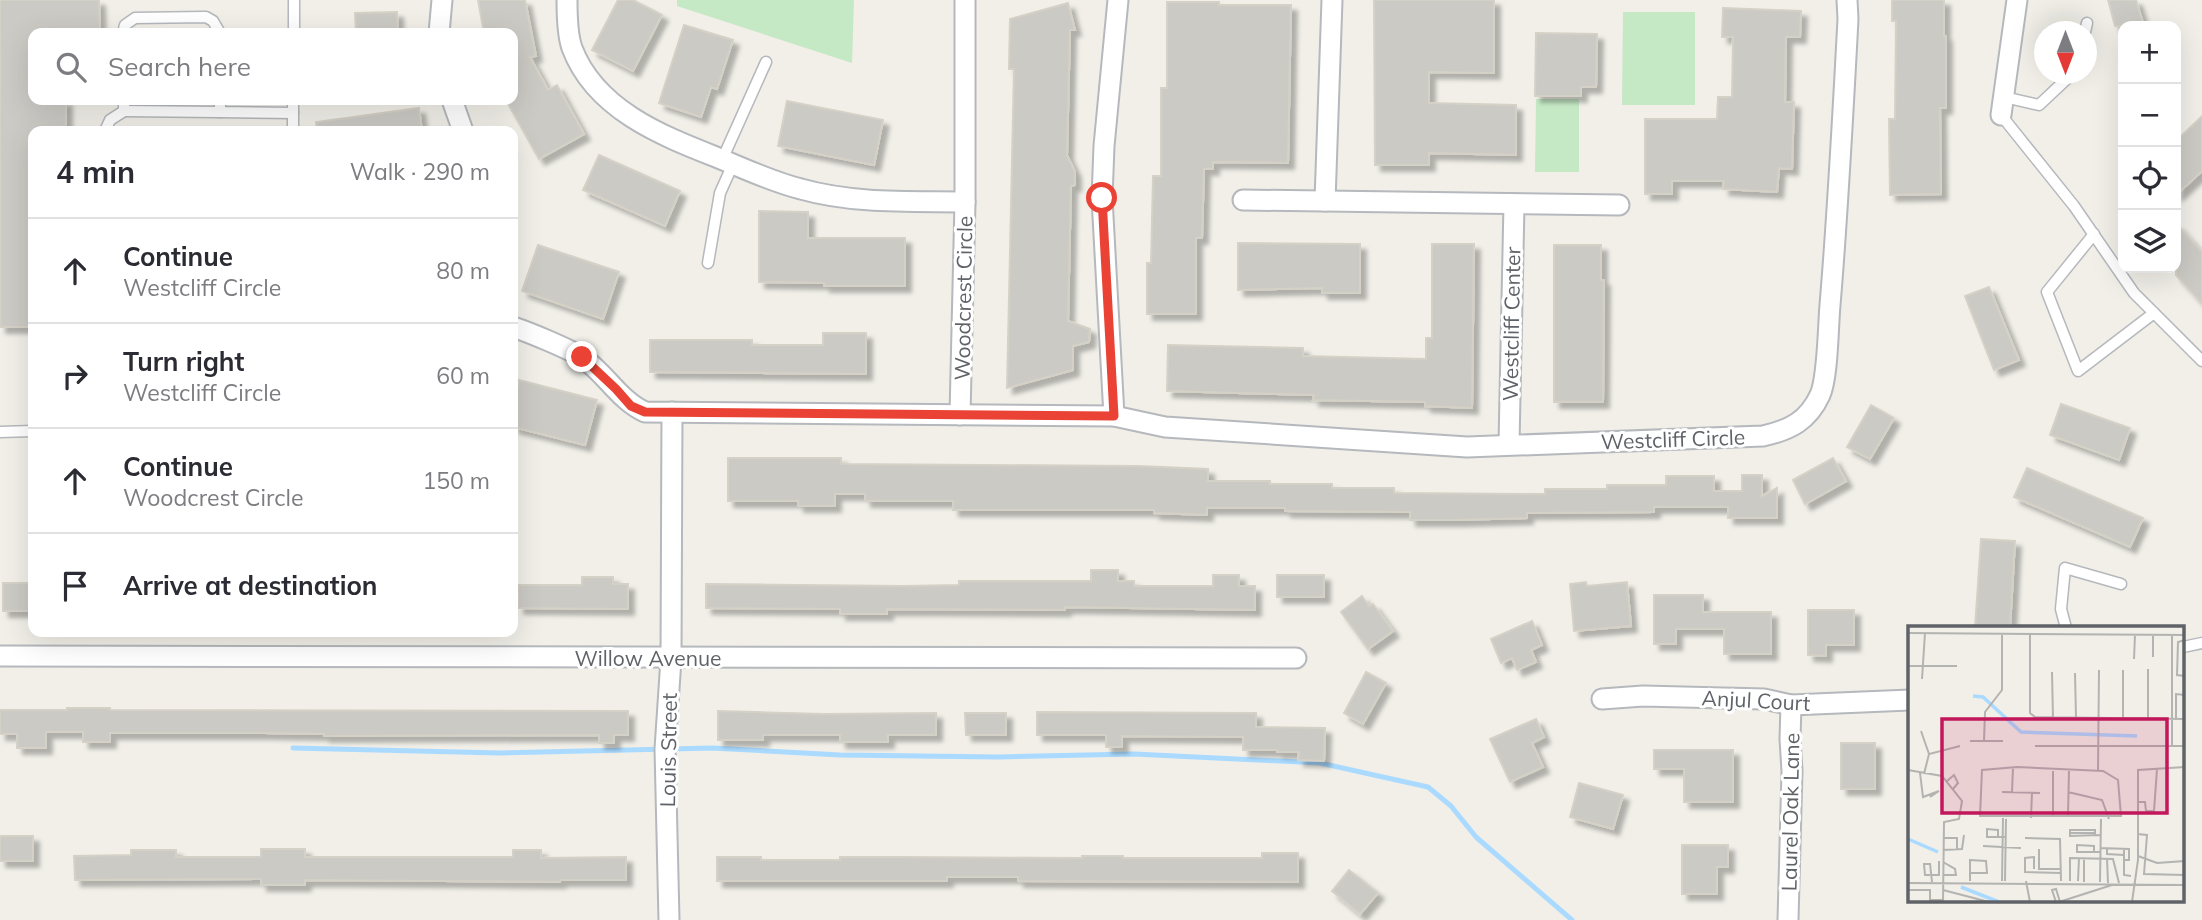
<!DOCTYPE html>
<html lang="en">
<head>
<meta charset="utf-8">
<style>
	body { margin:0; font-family:Mulish,sans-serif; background:#f2f2f3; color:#2b2b33 }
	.controls { position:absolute; right:21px; top:21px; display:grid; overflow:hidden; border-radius:14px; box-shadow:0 7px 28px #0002 }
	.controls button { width:63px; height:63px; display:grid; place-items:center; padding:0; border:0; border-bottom:2px solid #e1e1e2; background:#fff; color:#2b2b33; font:35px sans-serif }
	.compass { position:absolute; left:2034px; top:21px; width:63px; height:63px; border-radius:50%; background:#fff; box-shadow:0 7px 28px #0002; rotate:180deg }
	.stop { position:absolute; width:21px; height:21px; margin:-16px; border:5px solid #ea4335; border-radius:50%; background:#fff }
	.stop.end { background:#ea4335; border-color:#fff; box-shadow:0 2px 7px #0008 }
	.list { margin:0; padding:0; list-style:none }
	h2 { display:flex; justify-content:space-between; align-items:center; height:91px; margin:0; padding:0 28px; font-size:30px }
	h2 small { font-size:23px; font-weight:400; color:#7c7c81 }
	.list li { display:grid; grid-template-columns:46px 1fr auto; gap:21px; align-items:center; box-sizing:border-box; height:105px; padding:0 28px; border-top:2px solid #e1e1e2 }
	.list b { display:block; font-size:26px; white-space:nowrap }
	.list p { margin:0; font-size:23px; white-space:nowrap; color:#7c7c81 }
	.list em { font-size:23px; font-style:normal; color:#7c7c81 }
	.icon { flex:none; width:38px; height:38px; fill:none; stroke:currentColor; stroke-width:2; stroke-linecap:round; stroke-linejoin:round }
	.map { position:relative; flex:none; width:2202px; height:920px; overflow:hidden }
	.search { position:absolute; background:#fff; box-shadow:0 7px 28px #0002; left:28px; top:28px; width:490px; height:77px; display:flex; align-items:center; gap:18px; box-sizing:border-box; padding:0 24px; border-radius:14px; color:#7c7c81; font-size:26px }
	.panel { position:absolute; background:#fff; box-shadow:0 7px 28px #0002; left:28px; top:126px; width:490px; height:511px; border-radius:14px }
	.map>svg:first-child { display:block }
</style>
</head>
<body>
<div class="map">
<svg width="2202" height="920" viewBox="0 0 2202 920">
	<defs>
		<filter id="shadow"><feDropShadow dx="6" dy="6" stdDeviation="2" flood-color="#0004"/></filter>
	</defs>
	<rect width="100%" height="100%" fill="#f1efe8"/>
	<g fill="#c5e8c5">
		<polygon points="677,0 854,0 852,63 677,6"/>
		<polygon points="1623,12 1695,12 1695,105 1622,105"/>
		<polygon points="1536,99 1579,99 1579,172 1535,172"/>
	</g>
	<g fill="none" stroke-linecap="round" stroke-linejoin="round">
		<polyline stroke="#aadaff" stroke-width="5" points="293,748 499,753 712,748 840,755 999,757 1134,754 1320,763 1428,787 1451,806 1476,837 1572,920"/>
	</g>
	<g fill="#cccac5" stroke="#d6d1c6" stroke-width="2" filter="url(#shadow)">
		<polygon points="0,0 99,0 100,33 33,33 33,100 66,100 66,131 33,131 33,327 0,327"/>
		<polygon points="478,0 525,0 536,56 530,57 548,90 557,85 584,134 539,159 506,100 513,100 513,33 484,33"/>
		<polygon points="618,0 633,0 662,15 633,71 592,50"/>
		<polygon points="1374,0 1494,0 1494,73 1429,72 1429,103 1516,105 1516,155 1429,153 1429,165 1375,165"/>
		<polygon points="1892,0 1944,0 1944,36 1946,36 1946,108 1940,108 1941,194 1890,195 1889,119 1895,119 1896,21 1892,21"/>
		<polygon points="2108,0 2136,0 2144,26 2115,26"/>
		<polygon points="1167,2 1219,2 1219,5 1291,5 1288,163 1213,162 1213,169 1204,169 1202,238 1196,238 1196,314 1147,314 1147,263 1151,263 1153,176 1161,176 1161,88 1167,88"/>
		<polygon points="1068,3 1075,30 1070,30 1067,155 1075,172 1075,185 1071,186 1068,321 1090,329 1089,342 1073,346 1073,370 1007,388 1014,69 1009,69 1010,19"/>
		<polygon points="1723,8 1801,11 1800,37 1786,37 1785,102 1794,102 1792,169 1779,168 1777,192 1723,189 1724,181 1672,181 1672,194 1645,194 1645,119 1717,119 1718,97 1732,97 1733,37 1722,37"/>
		<polygon points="397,12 398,33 356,33 355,13"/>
		<polygon points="684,25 733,40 717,89 711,87 701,117 659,103"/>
		<polygon points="1536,33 1597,34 1596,87 1581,87 1581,96 1535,96"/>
		<polygon points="787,101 883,120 874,165 778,146"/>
		<polygon points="419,108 422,131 317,131 316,122"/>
		<polygon points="2202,116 2202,171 2176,195 2176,141"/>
		<polygon points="599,155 680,191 665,226 583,190"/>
		<polygon points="759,211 808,212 808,238 905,238 905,286 824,286 824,283 759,282"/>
		<polygon points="2176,224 2202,252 2202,304 2176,275"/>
		<polygon points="1238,243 1360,244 1360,293 1322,293 1322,288 1238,290"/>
		<polygon points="1432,244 1474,244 1472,408 1425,406 1425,402 1313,400 1314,395 1167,391 1168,345 1303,348 1303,356 1426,359 1426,338 1432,338"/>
		<polygon points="538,245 619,272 603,319 522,291"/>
		<polygon points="1554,245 1601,245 1601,280 1604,280 1603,402 1554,402"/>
		<polygon points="1989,287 2019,360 1994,370 1965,296"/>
		<polygon points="823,333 866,333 866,374 650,372 650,340 752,340 752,345 823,345"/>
		<polygon points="519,380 597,400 585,445 513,427 513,405"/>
		<polygon points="2061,404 2130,428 2119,460 2050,435"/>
		<polygon points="1871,405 1894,418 1870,459 1847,447"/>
		<polygon points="728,458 841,458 841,464 1139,466 1208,469 1208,481 1270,481 1270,484 1332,484 1332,488 1394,488 1394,493 1545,494 1545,489 1607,489 1607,485 1666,485 1666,476 1714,476 1714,491 1742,491 1742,475 1762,475 1762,496 1777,488 1777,518 1728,518 1728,507 1654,507 1654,512 1527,513 1527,518 1457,520 1410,520 1410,512 1285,511 1285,508 1207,508 1207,515 1154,513 1154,510 953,510 953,501 865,501 865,494 835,494 835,506 798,506 798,501 728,501"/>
		<polygon points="1833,458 1846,481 1805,504 1793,480"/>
		<polygon points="2027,468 2143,518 2130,547 2014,497"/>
		<polygon points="1981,539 2015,541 2010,628 1975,628"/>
		<polygon points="1091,570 1118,570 1118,581 1134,581 1134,586 1213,586 1213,575 1239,575 1239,586 1255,586 1255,610 1065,607 1065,610 887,609 887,614 840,614 840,609 706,608 706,584 903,586 959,585 959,581 1091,581"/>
		<rect x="1277" y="575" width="47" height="22"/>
		<polygon points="582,577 613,577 613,584 628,584 628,609 518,608 518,585 582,585"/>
		<polygon points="1586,582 1587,586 1627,582 1631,626 1574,631 1570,584"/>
		<rect x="3" y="583" width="30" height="28"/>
		<polygon points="1654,595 1703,595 1703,612 1771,612 1771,654 1724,654 1724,629 1676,629 1676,644 1654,644"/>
		<polygon points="1362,596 1369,606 1373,604 1393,631 1368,649 1341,612"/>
		<polygon points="1808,610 1854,610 1854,645 1826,645 1826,656 1808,655"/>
		<polygon points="1532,621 1542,645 1531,650 1536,662 1517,670 1512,658 1501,663 1491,639"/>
		<polygon points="1366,672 1386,683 1363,724 1344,713"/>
		<polygon points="67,708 110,708 110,710 628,711 628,735 614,735 614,743 599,743 599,735 324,736 324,734 264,733 110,733 110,742 83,742 83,732 46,732 46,748 17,748 17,734 0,734 0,710 67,710"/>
		<polygon points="718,711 824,714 936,713 936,735 888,735 888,742 840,742 840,735 763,735 763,740 718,740"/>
		<polygon points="1037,712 1256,713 1256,727 1325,728 1324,761 1298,760 1299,752 1277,752 1277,750 1243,750 1243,737 1122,736 1122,747 1106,747 1106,735 1037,735"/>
		<polygon points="965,713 1006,713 1006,735 966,735"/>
		<polygon points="1536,719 1544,737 1532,743 1543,767 1510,782 1490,739"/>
		<rect x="1841" y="743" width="34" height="46"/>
		<polygon points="1654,750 1733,750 1733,802 1684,802 1684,769 1654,769"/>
		<polygon points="1579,783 1623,795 1613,829 1570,817"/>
		<rect x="0" y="836" width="33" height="25"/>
		<polygon points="1682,845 1728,845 1728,867 1717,867 1717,894 1682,894"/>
		<polygon points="261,849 305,849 305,857 513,857 513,850 541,850 541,858 626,857 626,880 560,880 560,882 305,880 305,885 261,885 261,879 75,880 74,856 131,855 131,850 176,850 176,857 261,857"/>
		<polygon points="1262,853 1298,853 1298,882 1018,881 1018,877 947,877 947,881 717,881 717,857 761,857 761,860 840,860 840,857 902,857 1082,858 1082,856 1123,856 1123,858 1262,858"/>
		<polygon points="1349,870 1378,893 1360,914 1332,891"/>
	</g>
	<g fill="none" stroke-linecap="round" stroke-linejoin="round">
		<g stroke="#b5b8bc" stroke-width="13">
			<g id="lane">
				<polyline points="2085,32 2087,23"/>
				<polyline points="123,33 125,25 135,18 206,17 213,21 220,33"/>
				<polyline points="294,33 294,0"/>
				<polyline points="2004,97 2039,105 2072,74"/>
				<polyline points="220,100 220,112 293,113"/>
				<polyline points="124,111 220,112"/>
				<polyline points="2001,115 2074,206 2134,293 2202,361"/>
				<polyline points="105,131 110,120 124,111 124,100"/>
				<polyline points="293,131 293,100"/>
				<polyline points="722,160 766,62"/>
				<polyline points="2094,234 2047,292 2078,371 2154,313"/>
				<polyline points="708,263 720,193 733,164"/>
				<polyline points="0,432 33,431"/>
				<polyline points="2066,628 2061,609 2065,568 2121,584"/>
				<polyline points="2183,647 2202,643"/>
			</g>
		</g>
		<g stroke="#b5b8bc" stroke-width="23">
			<g id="street">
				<path d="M567,0C567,14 567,34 572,48C595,109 660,135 716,157C743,168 772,182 801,189C854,204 911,201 965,202"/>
				<polyline points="439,33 442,0"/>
				<polyline points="452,100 463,131"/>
				<polyline points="2001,115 2017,0"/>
				<polyline points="1243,200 1619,205"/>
				<polyline points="1325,201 1332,0"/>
				<path d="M513,327C528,332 570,349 583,358C606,374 620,401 645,412L1114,416L1165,427L1467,447L1763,436C1790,430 1808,421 1820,395C1828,377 1828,327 1830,305C1838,210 1843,114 1848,19L1847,0"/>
				<polyline points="960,415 965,202 965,0"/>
				<polyline points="1114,416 1102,198 1104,146 1118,0"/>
				<polyline points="1509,444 1514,204"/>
				<polyline points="0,656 1296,658"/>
				<polyline points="1602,699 1643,696 1764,699 1791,705 1910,700"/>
				<polyline points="669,920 665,749 671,659 672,412"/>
				<polyline points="1788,920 1792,771 1790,739 1791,705"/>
			</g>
		</g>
		<use href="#lane" stroke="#fff" stroke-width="10"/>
		<use href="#street" stroke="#fff" stroke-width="19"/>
	</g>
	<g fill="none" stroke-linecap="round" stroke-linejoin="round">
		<polyline stroke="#ea4335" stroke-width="9" points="582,357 616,389 631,406 645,412 1114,416 1102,198"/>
	</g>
	<g text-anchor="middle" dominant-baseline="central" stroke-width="6" stroke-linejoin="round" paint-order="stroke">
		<g font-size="21" fill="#5f6368" stroke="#fff">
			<text transform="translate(963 298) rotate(-89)">Woodcrest Circle</text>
			<text transform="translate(1511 324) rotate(-89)">Westcliff Center</text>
			<text transform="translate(1673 439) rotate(-2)">Westcliff Circle</text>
			<text x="648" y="658">Willow Avenue</text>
			<text transform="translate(1756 700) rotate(3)">Anjul Court</text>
			<text transform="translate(668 750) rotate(-89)">Louis Street</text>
			<text transform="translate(1790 812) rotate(-89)">Laurel Oak Lane</text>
		</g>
	</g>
	<g transform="translate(1908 626)">
		<rect width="276" height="276" fill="#f1efe8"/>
		<path fill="none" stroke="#aadaff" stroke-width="3.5" d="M65,70L75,71L113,106L229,110M0,213L30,226M53,261L91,276"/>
		<path fill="none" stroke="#b3b3b1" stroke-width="2" d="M0,7L277,9M122,8V87L127,91L277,93M264,9V120M277,14L270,16L269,49L277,50M245,31V9M226,33L227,9M0,40H49M240,43V92M215,44V92M144,46L145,92M167,47L168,92M14,53L17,7M268,92V68L277,69M13,105L21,128M62,115H95M76,115L77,86L94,64V7M127,120H277M109,141L195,145L210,154L213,190H72L74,144ZM0,144L34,150L54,175L51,193L36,196L35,276M190,145L191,44M12,147L15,171L31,165L22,171M16,148L21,128L52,120M39,155L46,149L50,157L45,163M94,166L132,167M104,166L105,142M160,166L194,174L201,193M229,176H237L238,185H246L249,143M145,189V145M160,189L161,145M123,192L124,166M162,207H187M229,208L239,209L236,248L277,249M187,209V204H162V210L192,209M90,211V204L79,203V211H97M36,212H49V224M117,212L152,213L153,255M75,220L113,222M192,222L221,223V234H216M131,223V243H153M199,223V228L216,229M216,223V249L223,250M35,224L54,223L56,209M186,226V220L169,219V226H192M230,230L249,237L277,235M199,233L200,257M126,243V231L117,232V246L153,247M22,249H17L16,238H22L24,256M24,249H31V235M35,249H48L47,243L35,236M62,255V234L78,235L79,247H62M94,255L95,192M97,255L98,193M118,255L122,276M162,255V232L205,233L211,257M170,255L171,232M176,256V232M192,256L193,193M0,257L277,259M0,264H22V274H35M35,264L81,276M148,276L144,264L148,263L152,276M151,276L204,259M224,276L230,234V144L277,141"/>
		<path fill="#c2185b" fill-opacity="0.15" stroke="#c2185b" stroke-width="3.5" d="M34,93H259V187H34Z"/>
		<rect width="276" height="276" fill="none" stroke="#5f6368" stroke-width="3.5"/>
	</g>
</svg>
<div class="controls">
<button>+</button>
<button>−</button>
<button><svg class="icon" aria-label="locate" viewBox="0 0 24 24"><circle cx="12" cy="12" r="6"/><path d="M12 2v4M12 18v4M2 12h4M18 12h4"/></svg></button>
<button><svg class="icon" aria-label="layers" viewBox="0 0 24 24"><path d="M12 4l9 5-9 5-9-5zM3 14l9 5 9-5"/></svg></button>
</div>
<svg class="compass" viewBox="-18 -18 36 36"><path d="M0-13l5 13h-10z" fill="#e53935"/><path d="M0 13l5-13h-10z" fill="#7c7c81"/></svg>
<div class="stop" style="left:1102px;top:198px"></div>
<div class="stop end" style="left:582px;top:357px"></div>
<div class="search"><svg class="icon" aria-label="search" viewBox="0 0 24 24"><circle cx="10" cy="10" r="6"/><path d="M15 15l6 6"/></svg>Search here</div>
<section class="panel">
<h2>4 min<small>Walk · 290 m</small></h2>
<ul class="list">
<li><svg class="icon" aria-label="ahead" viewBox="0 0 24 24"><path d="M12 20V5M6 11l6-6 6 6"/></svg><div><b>Continue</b><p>Westcliff Circle</p></div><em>80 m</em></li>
<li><svg class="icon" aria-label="right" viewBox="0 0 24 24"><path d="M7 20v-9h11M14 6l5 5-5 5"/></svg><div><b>Turn right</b><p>Westcliff Circle</p></div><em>60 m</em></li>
<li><svg class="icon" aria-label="ahead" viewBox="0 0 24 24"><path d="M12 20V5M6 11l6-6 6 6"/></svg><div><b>Continue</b><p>Woodcrest Circle</p></div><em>150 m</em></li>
<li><svg class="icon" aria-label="arrive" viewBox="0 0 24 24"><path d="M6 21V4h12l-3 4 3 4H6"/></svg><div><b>Arrive at destination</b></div></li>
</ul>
</section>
</div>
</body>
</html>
